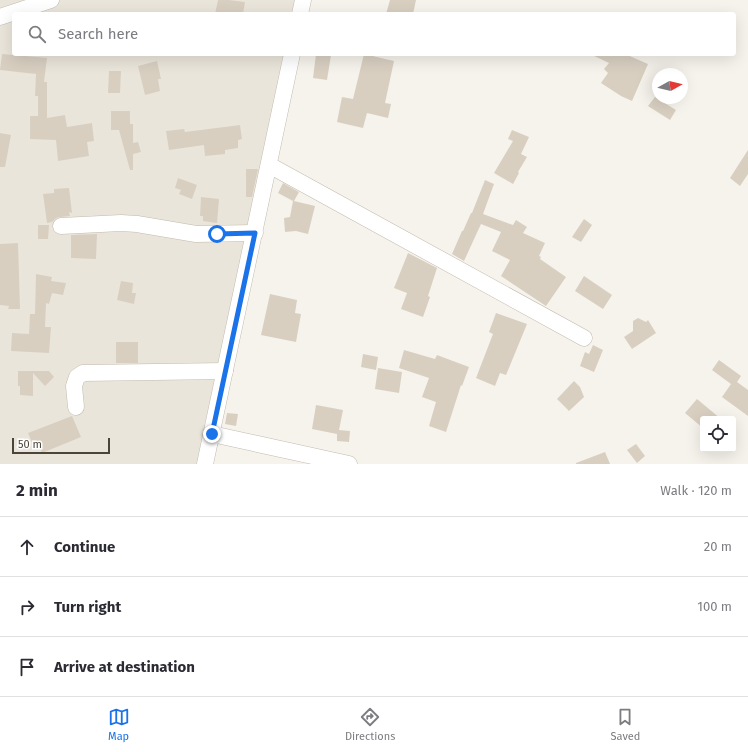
<!DOCTYPE html>
<html lang="en">
<head>
<meta charset="utf-8">
<style>
	body { margin:0; font-family:"Fira Sans",sans-serif; background:#f2f2f3; color:#2b2b33 }
	.controls { position:absolute; right:12px; bottom:12px; display:grid; overflow:hidden; border-radius:4px; box-shadow:0 4px 16px #0002 }
	.controls button { width:36px; height:36px; display:grid; place-items:center; padding:0; border:0; border-bottom:1px solid #e1e1e2; background:#fff; color:#2b2b33; font:20px sans-serif }
	.compass { position:absolute; left:652px; top:68px; width:36px; height:36px; border-radius:50%; background:#fff; box-shadow:0 4px 16px #0002; rotate:82deg }
	.scale { position:absolute; left:12px; bottom:10px; width:98px; box-sizing:border-box; padding-left:4px; border:2px solid #4b4439; border-top:0; font-size:11px; line-height:14px; white-space:nowrap; color:#4b4439; -webkit-text-stroke:3px #fff; paint-order:stroke }
	.stop { position:absolute; width:12px; height:12px; margin:-9px; border:3px solid #1a73e8; border-radius:50%; background:#fff }
	.stop.end { background:#1a73e8; border-color:#fff; box-shadow:0 1px 4px #0008 }
	.list { margin:0; padding:0; list-style:none }
	h2 { display:flex; justify-content:space-between; align-items:center; height:52px; margin:0; padding:0 16px; font-size:17px }
	h2 small { font-size:13px; font-weight:400; color:#7c7c81 }
	.list li { display:grid; grid-template-columns:26px 1fr auto; gap:12px; align-items:center; box-sizing:border-box; height:60px; padding:0 16px; border-top:1px solid #e1e1e2 }
	.list b { display:block; font-size:15px; white-space:nowrap }
	.list em { font-size:13px; font-style:normal; color:#7c7c81 }
	.icon { flex:none; width:22px; height:22px; fill:none; stroke:currentColor; stroke-width:2; stroke-linecap:round; stroke-linejoin:round }
	.map { position:relative; flex:none; width:748px; height:464px; overflow:hidden }
	.search { position:absolute; background:#fff; box-shadow:0 4px 16px #0002; left:12px; right:12px; top:12px; height:44px; display:flex; align-items:center; gap:10px; box-sizing:border-box; padding:0 14px; border-radius:4px; color:#7c7c81; font-size:15px }
	.sheet { height:232px; background:#fff }
	nav { display:flex; justify-content:space-around; align-items:center; box-sizing:border-box; height:56px; border-top:1px solid #e1e1e2; background:#fff; font-size:11px; color:#7c7c81 }
	nav a { display:grid; justify-items:center; gap:2px }
	nav .on { color:#1a73e8 }
	.map>svg:first-child { display:block }
</style>
</head>
<body>
<div class="map">
<svg width="748" height="464" viewBox="0 0 748 464">
	<rect width="100%" height="100%" fill="#f6f3ec"/>
	<polygon fill="#eae5da" points="0,0 308,0 305,14 14,14 14,54 296,54 200,464 0,464"/>
	<g fill="#d8cfc1">
		<polygon points="218,0 229,0 245,2 243,14 215,14"/>
		<polygon points="390,0 416,0 413,14 386,14"/>
		<polygon points="2,54 47,58 44,82 47,82 47,118 65,115 67,127 92,123 94,141 87,142 89,156 58,161 56,140 30,139 30,116 38,116 38,96 35,96 36,74 0,70"/>
		<polygon points="316,54 331,55 327,80 313,78"/>
		<polygon points="364,54 394,61 385,103 391,104 388,118 367,113 363,128 337,122 342,97 353,99"/>
		<polygon points="590,54 625,54 648,64 632,101 621,96 601,83 608,73 604,69 609,63"/>
		<polygon points="157,61 161,79 158,79 160,91 145,95 138,66"/>
		<polygon points="109,71 121,71 120,93 108,93"/>
		<polygon points="655,97 676,110 670,120 648,106"/>
		<polygon points="111,111 130,111 130,124 133,124 133,143 138,142 141,152 133,154 133,170 130,170 119,130 111,130"/>
		<polygon points="240,125 242,139 238,140 238,148 225,150 225,154 205,156 204,145 169,150 166,131 184,129 185,132"/>
		<polygon points="512,130 529,137 521,154 527,157 518,172 519,173 513,184 494,173 513,141 508,139"/>
		<polygon points="0,133 11,135 5,167 0,167"/>
		<polygon points="748,150 748,174 740,186 730,178"/>
		<polygon points="246,169 258,169 252,197 246,197"/>
		<polygon points="178,178 197,185 192,199 179,194 181,190 175,188"/>
		<polygon points="485,180 494,184 483,214 513,225 516,220 527,227 523,233 545,243 539,256 541,257 540,259 566,277 546,306 501,276 510,260 492,251 501,232 481,224 464,261 452,254 462,231 463,231 471,213 472,213"/>
		<polygon points="283,183 299,192 294,201 315,206 308,234 296,231 285,232 284,218 290,217 293,201 278,193"/>
		<polygon points="69,188 72,213 69,212 70,216 60,217 56,218 52,222 47,223 43,194 54,193 54,189"/>
		<polygon points="201,197 219,199 217,223 203,221 203,216 200,216"/>
		<polygon points="584,219 592,225 581,242 572,237"/>
		<polygon points="38,225 49,225 48,239 38,239"/>
		<polygon points="97,234 96,259 71,258 71,235"/>
		<polygon points="18,243 20,309 8,309 9,306 0,305 0,244"/>
		<polygon points="408,253 437,268 428,296 430,297 423,317 401,309 407,293 394,288"/>
		<polygon points="36,274 52,277 51,281 66,283 63,295 52,293 49,304 46,303 45,327 51,327 49,353 11,351 12,333 29,334 30,314 35,314"/>
		<polygon points="584,276 612,295 603,309 575,291"/>
		<polygon points="121,281 133,283 132,293 136,293 134,304 117,300"/>
		<polygon points="270,294 297,300 295,313 301,314 296,342 261,335"/>
		<polygon points="496,313 527,324 506,375 500,373 495,386 476,378 493,334 489,332"/>
		<polygon points="638,318 646,322 648,320 656,333 632,349 624,337 633,331 633,321"/>
		<rect x="116" y="342" width="22" height="21"/>
		<polygon points="593,345 603,350 594,372 580,366 585,352 589,354"/>
		<polygon points="404,350 435,359 437,355 469,367 462,386 461,385 446,432 429,426 436,402 422,397 429,378 399,368"/>
		<polygon points="363,354 378,357 376,370 361,367"/>
		<polygon points="719,360 741,376 737,382 748,390 748,416 722,397 731,384 712,370"/>
		<polygon points="378,368 402,372 399,393 375,389"/>
		<polygon points="18,371 49,371 54,377 45,386 33,373 33,396 20,395 20,386 18,386"/>
		<polygon points="574,381 580,387 584,397 569,411 557,399"/>
		<polygon points="697,399 721,419 703,419 703,428 685,413"/>
		<polygon points="316,405 343,410 339,430 350,431 349,442 337,441 337,434 312,429"/>
		<polygon points="227,413 238,414 236,426 225,424"/>
		<polygon points="72,416 81,437 42,453 40,448 35,450 28,433"/>
		<polygon points="636,444 645,456 637,463 627,450"/>
		<polygon points="605,452 610,464 576,464 576,463"/>
	</g>
	<g fill="none" stroke-linecap="round" stroke-linejoin="round">
		<g stroke="#c2bbae" stroke-width="17">
			<g id="minor">
				<polyline points="300,14 303,0"/>
				<polyline points="0,17 51,0"/>
				<polyline points="269,165 584,338"/>
				<polyline points="61,226 121,223 137,224 196,234 255,233"/>
				<polyline points="76,407 74,386 77,377 83,373 225,371"/>
				<polyline points="212,434 349,464"/>
				<polyline points="205,464 292,54"/>
			</g>
		</g>
		<use href="#minor" stroke="#fff" stroke-width="16"/>
	</g>
	<g fill="none" stroke-linecap="round" stroke-linejoin="round">
		<polyline stroke="#1a73e8" stroke-width="5" points="212,434 255,233 217,234"/>
	</g>
</svg>
<div class="controls">
<button><svg class="icon" aria-label="locate" viewBox="0 0 24 24"><circle cx="12" cy="12" r="6"/><path d="M12 2v4M12 18v4M2 12h4M18 12h4"/></svg></button>
</div>
<svg class="compass" viewBox="-18 -18 36 36"><path d="M0-13l5 13h-10z" fill="#e53935"/><path d="M0 13l5-13h-10z" fill="#7c7c81"/></svg>
<div class="scale">50 m</div>
<div class="stop" style="left:217px;top:234px"></div>
<div class="stop end" style="left:212px;top:434px"></div>
<div class="search"><svg class="icon" aria-label="search" viewBox="0 0 24 24"><circle cx="10" cy="10" r="6"/><path d="M15 15l6 6"/></svg>Search here</div>
</div>
<section class="sheet">
<h2>2 min<small>Walk · 120 m</small></h2>
<ul class="list">
<li><svg class="icon" aria-label="ahead" viewBox="0 0 24 24"><path d="M12 20V5M6 11l6-6 6 6"/></svg><div><b>Continue</b></div><em>20 m</em></li>
<li><svg class="icon" aria-label="right" viewBox="0 0 24 24"><path d="M7 20v-9h11M14 6l5 5-5 5"/></svg><div><b>Turn right</b></div><em>100 m</em></li>
<li><svg class="icon" aria-label="arrive" viewBox="0 0 24 24"><path d="M6 21V4h12l-3 4 3 4H6"/></svg><div><b>Arrive at destination</b></div></li>
</ul>
</section>
<nav>
<a class="on"><svg class="icon" aria-label="map" viewBox="0 0 24 24"><path d="M3 6l6-2 6 2 6-2v14l-6 2-6-2-6 2zM9 4v14M15 6v14"/></svg>Map</a>
<a><svg class="icon" aria-label="directions" viewBox="0 0 24 24"><path d="M12 3l9 9-9 9-9-9zM9 14v-3h6M13 9l2 2-2 2"/></svg>Directions</a>
<a><svg class="icon" aria-label="saved" viewBox="0 0 24 24"><path d="M7 4h10v16l-5-4-5 4z"/></svg>Saved</a>
</nav>
</body>
</html>
